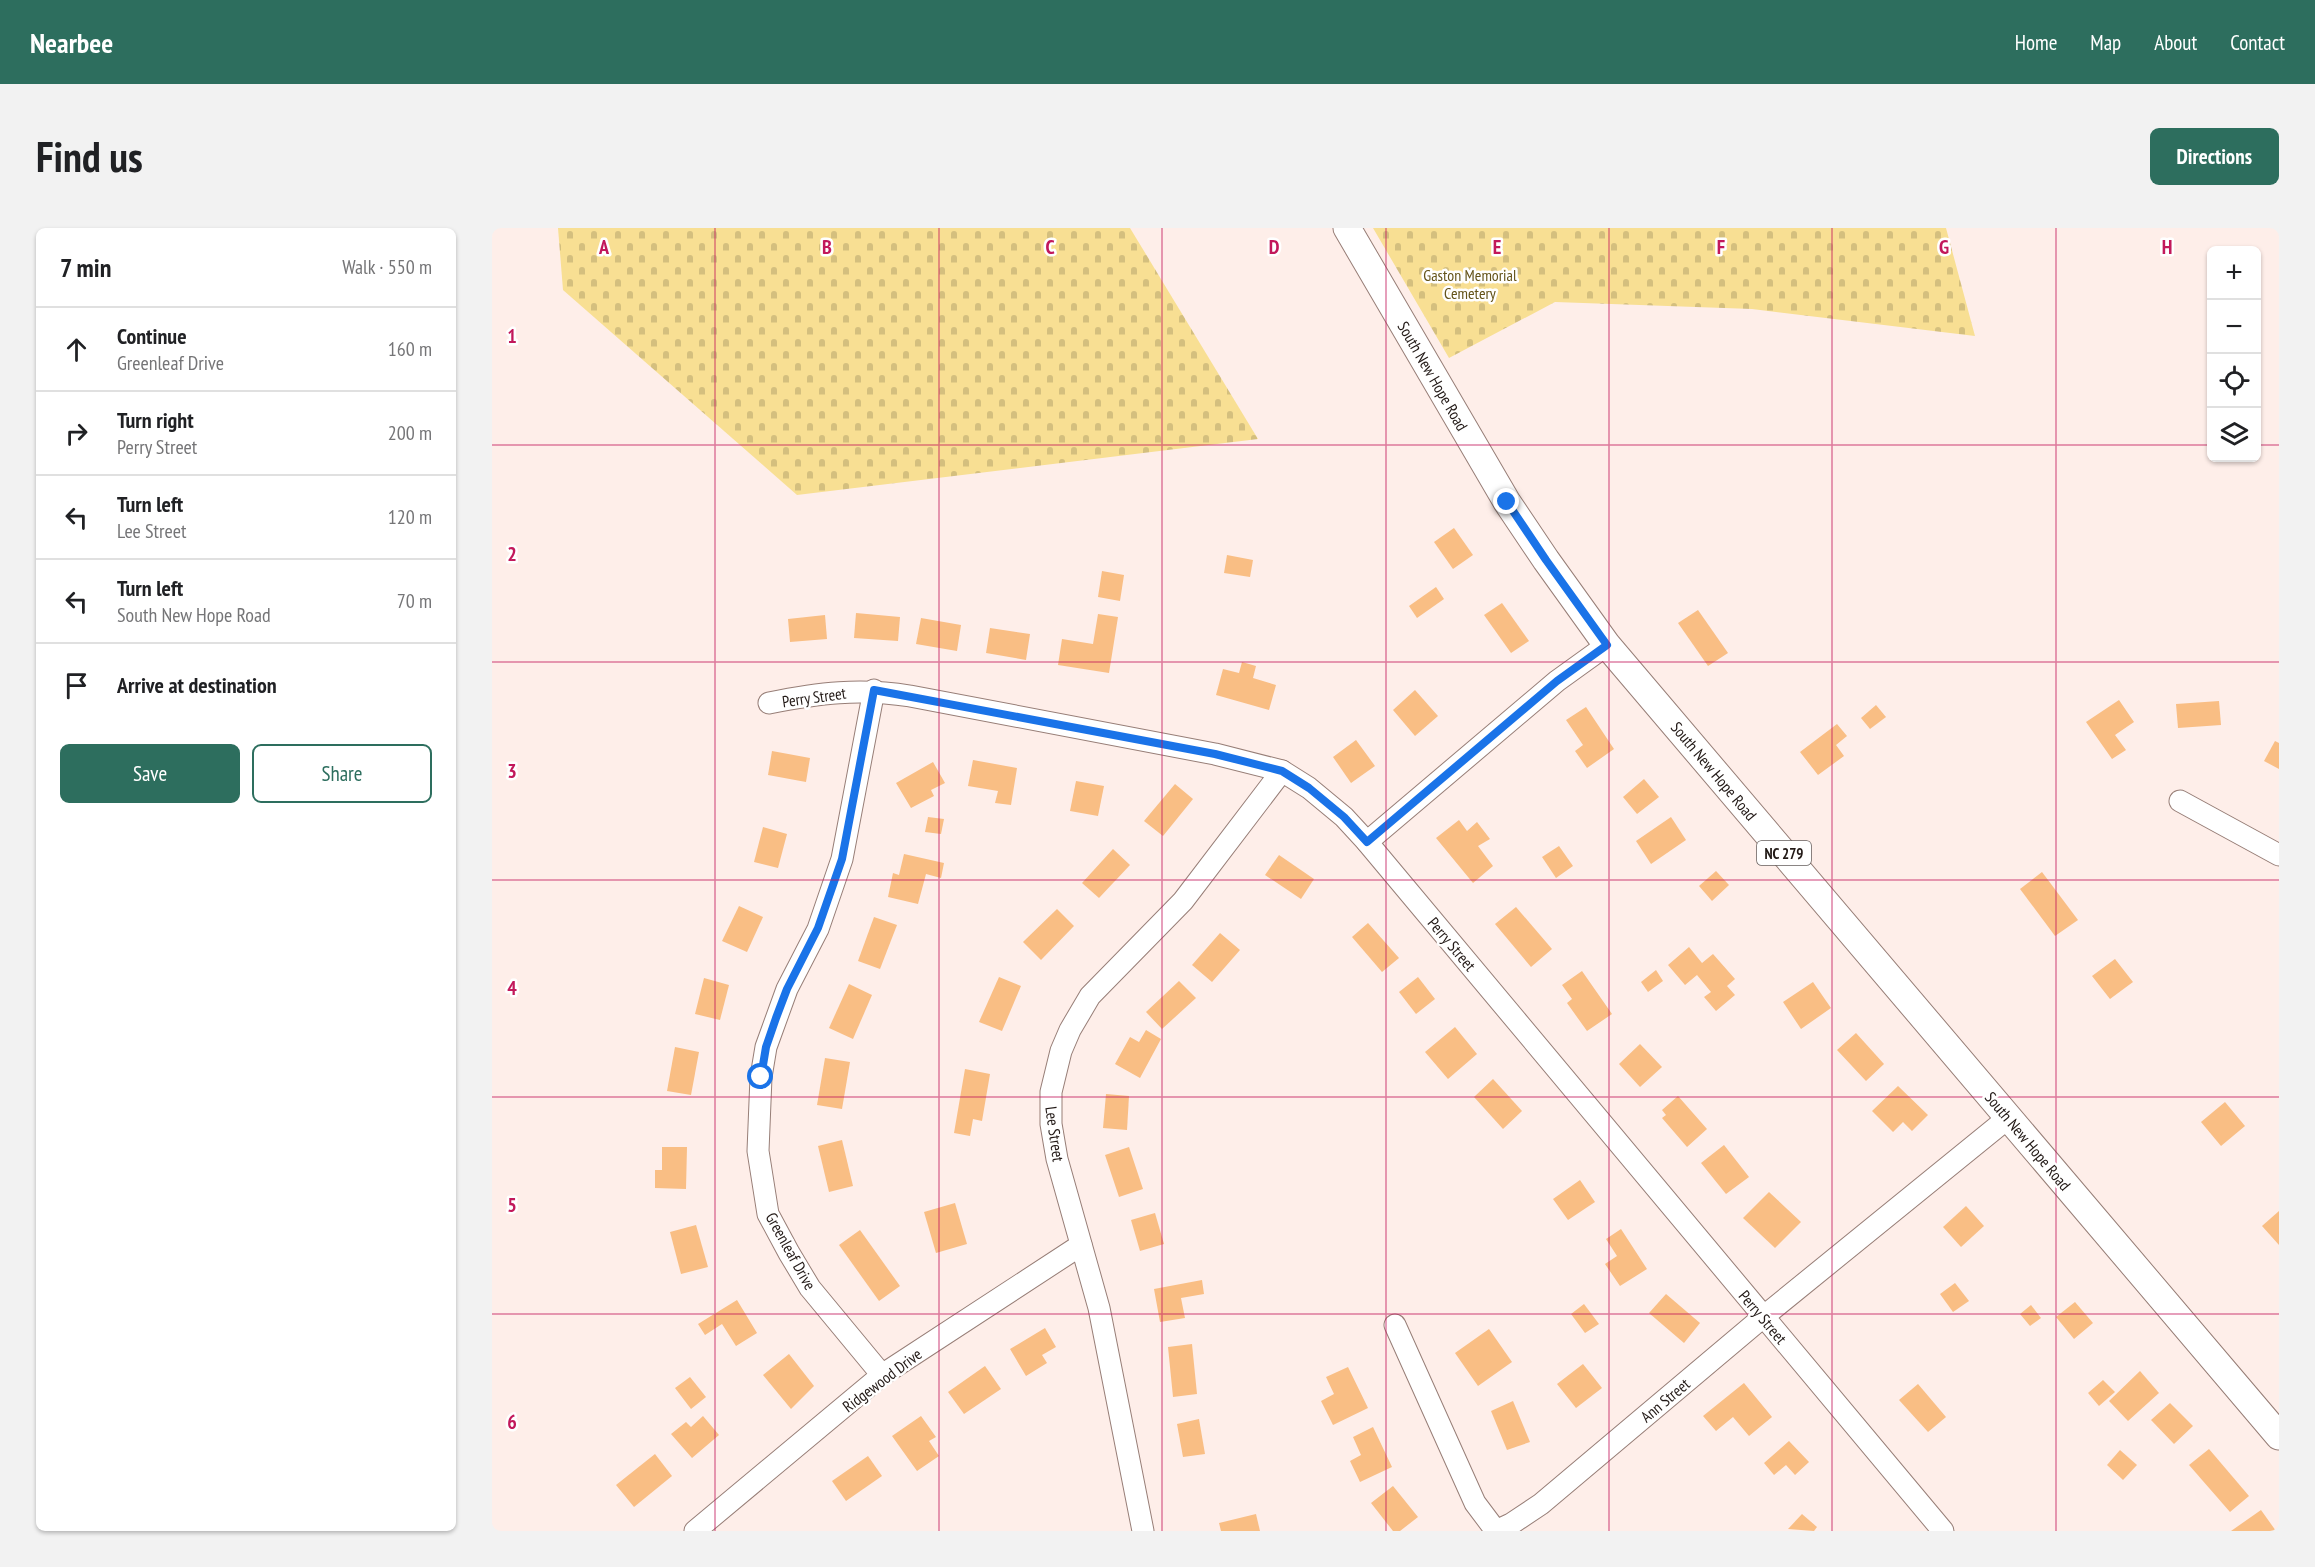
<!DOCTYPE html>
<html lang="en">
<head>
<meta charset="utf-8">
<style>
	body { margin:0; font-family:"PT Sans Narrow",sans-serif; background:#f2f2f2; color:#202124 }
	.controls { position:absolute; right:18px; top:18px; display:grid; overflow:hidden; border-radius:9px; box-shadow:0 2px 4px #0004 }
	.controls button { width:54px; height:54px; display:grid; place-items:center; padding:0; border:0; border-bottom:2px solid #e0e0e0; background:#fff; color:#202124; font:30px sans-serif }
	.stop { position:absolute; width:18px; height:18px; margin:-14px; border:4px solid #1a73e8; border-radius:50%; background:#fff }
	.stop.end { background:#1a73e8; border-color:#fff; box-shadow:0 2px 6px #0008 }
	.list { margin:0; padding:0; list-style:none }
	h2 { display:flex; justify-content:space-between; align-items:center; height:78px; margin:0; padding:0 24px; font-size:26px }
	h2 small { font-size:20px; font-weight:400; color:#757577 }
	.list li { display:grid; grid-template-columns:39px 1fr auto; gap:18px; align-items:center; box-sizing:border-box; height:84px; padding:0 24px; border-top:2px solid #e0e0e0 }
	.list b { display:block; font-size:22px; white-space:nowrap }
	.list p { margin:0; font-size:20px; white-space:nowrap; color:#757577 }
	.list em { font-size:20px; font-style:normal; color:#757577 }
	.actions { display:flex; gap:12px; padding:18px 24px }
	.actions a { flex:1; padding:14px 0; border:2px solid #2d6e5e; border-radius:9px; text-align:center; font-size:21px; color:#2d6e5e }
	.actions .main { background:#2d6e5e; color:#fff }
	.icon { flex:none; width:33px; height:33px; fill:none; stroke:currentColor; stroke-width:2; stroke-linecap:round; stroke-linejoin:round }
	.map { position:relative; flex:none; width:1787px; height:1303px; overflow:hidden; border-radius:9px }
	header { display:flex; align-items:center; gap:36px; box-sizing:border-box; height:84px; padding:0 30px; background:#2d6e5e; color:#fff }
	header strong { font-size:28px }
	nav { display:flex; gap:33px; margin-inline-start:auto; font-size:21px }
	.intro { display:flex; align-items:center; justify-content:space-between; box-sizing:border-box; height:144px; padding:0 36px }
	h1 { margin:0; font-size:42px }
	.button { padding:15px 27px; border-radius:9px; background:#2d6e5e; color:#fff; font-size:21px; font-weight:700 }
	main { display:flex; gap:36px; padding:0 36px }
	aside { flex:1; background:#fff; border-radius:9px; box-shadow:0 2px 4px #0004 }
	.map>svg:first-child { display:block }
</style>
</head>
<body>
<header>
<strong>Nearbee</strong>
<nav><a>Home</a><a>Map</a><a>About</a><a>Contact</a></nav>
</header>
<div class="intro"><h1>Find us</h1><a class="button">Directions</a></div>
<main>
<aside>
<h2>7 min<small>Walk · 550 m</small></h2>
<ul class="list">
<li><svg class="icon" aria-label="ahead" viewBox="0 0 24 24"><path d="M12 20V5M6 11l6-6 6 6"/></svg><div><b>Continue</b><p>Greenleaf Drive</p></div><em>160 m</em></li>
<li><svg class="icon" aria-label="right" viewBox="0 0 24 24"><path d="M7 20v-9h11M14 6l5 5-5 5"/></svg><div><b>Turn right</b><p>Perry Street</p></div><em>200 m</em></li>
<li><svg class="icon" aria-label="left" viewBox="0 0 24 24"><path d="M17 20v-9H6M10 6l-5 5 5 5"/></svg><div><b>Turn left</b><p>Lee Street</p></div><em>120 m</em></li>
<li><svg class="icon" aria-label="left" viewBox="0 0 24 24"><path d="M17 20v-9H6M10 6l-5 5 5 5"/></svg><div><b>Turn left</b><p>South New Hope Road</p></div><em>70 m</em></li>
<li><svg class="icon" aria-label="arrive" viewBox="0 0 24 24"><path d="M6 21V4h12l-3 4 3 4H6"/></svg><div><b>Arrive at destination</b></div></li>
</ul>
<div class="actions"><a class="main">Save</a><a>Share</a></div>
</aside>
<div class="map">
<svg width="1787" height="1303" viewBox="0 0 1787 1303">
	<defs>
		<pattern id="cemetery-stones" width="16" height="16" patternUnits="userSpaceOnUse" patternTransform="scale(1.5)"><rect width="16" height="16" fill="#f8df93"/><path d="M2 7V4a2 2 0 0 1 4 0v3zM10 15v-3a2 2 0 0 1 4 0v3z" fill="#d4bf7e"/></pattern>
	</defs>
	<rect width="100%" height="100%" fill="#feeee9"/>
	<g fill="url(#cemetery-stones)">
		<polygon points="66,0 638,0 766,211 305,267 71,62"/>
		<polygon points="881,0 1454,0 1483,108 1260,81 1063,74 957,130"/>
	</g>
	<g fill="#f9be84">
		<polygon points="962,300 981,327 961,341 942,314"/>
		<polygon points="735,327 761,332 758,349 732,345"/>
		<polygon points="610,343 632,347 628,373 606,369"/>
		<polygon points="944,359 952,371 925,390 917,378"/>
		<polygon points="1010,375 1037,413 1019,425 992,387"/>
		<polygon points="1206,382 1236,425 1216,438 1186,395"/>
		<polygon points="364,385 408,389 406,413 362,410"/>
		<polygon points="606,386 626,389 617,445 566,437 570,411 601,416"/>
		<polygon points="333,387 335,411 298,414 296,391"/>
		<polygon points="429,390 469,397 465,423 424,416"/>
		<polygon points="498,400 538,406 534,432 494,425"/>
		<polygon points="750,434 764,438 761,450 784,457 777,482 724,467 731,441 747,445"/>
		<polygon points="923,462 946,488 923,508 901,482"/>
		<polygon points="1627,472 1642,494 1623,507 1634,522 1620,531 1594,494"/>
		<polygon points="1727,473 1729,497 1686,500 1684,476"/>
		<polygon points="1384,477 1394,489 1378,501 1369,490"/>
		<polygon points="1094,479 1122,521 1095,540 1083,523 1091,517 1074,492"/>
		<polygon points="1345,496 1355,508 1344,517 1352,528 1326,547 1308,524"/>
		<polygon points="864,512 883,538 859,555 841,529"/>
		<polygon points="1783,513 1787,515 1787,541 1772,533"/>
		<polygon points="280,523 318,530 314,554 276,547"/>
		<polygon points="481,532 525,540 519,577 503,575 506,563 476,558"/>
		<polygon points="441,534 453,555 439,562 442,568 419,580 404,555"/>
		<polygon points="1152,551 1167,569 1145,586 1131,569"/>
		<polygon points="584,553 612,558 606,588 578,583"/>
		<polygon points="683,556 701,571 671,608 652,593"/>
		<polygon points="436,589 452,591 449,606 433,604"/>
		<polygon points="1179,589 1194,612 1159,636 1144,613"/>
		<polygon points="967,592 975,603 985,594 998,611 986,618 1001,638 981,655 944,610"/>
		<polygon points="271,599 295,606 286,640 262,634"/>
		<polygon points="1067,618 1081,638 1064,650 1050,629"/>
		<polygon points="621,621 638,637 607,670 590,655"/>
		<polygon points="412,626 452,635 449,650 434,646 426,676 396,669 401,645 407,647"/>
		<polygon points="787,627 822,651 809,671 773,647"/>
		<polygon points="1224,643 1237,657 1220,673 1207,658"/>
		<polygon points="1550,644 1586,692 1563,708 1528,661"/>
		<polygon points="247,678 271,689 255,724 230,713"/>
		<polygon points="1024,679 1060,721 1039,739 1003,696"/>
		<polygon points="565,681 582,698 549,732 531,714"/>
		<polygon points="382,689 405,697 388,741 366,733"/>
		<polygon points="876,695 907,730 890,744 860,709"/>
		<polygon points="728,705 748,722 720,754 700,737"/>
		<polygon points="1197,719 1210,735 1221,726 1243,751 1235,758 1243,767 1224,783 1212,769 1219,764 1205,747 1193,757 1176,737"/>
		<polygon points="1623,731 1641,754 1618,771 1600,748"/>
		<polygon points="1164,742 1171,753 1156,764 1149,754"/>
		<polygon points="1090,743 1120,786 1095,803 1075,775 1080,771 1070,757"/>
		<polygon points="507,749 529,758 510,803 487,794"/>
		<polygon points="926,749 943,771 924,786 907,764"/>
		<polygon points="212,750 237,757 228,792 203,786"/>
		<polygon points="687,753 704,770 670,801 654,784"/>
		<polygon points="1321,754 1339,780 1309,801 1291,774"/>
		<polygon points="357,756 380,767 361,811 337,800"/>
		<polygon points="963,799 985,826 956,851 933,824"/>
		<polygon points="654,802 669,811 648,850 623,836 638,809 647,814"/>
		<polygon points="1364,805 1392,836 1374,853 1345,822"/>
		<polygon points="1148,816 1170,839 1148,859 1127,836"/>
		<polygon points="183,819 207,824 199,867 175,863"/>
		<polygon points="333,830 358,834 350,881 325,877"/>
		<polygon points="473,841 498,846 490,893 481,891 478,908 462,905"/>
		<polygon points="1001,851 1030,883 1011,901 982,869"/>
		<polygon points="1406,858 1436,887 1420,903 1411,894 1401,904 1380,883"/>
		<polygon points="614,866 637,868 635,902 611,900"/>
		<polygon points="1186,868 1215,901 1195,919 1170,890 1174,887 1170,882"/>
		<polygon points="1733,874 1753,898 1729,918 1709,894"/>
		<polygon points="350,912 361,958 337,964 326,918"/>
		<polygon points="1232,917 1257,949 1234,966 1209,935"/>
		<polygon points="170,919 195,919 194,961 163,960 163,942 170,942"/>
		<polygon points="637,919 651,961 627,969 613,927"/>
		<polygon points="1088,952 1103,974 1076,992 1061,971"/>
		<polygon points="1277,964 1309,994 1283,1020 1251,990"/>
		<polygon points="463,975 475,1016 444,1025 432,984"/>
		<polygon points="1474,978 1492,998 1469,1019 1451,999"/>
		<polygon points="1787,983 1787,1017 1770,998"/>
		<polygon points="663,985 672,1016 648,1023 639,992"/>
		<polygon points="204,997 216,1039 189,1046 178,1004"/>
		<polygon points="1129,1001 1155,1041 1128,1058 1113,1036 1125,1028 1114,1011"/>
		<polygon points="368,1002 408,1058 387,1073 347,1017"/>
		<polygon points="710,1052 712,1066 689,1070 693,1090 668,1094 662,1061"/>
		<polygon points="1463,1055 1477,1073 1461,1084 1448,1066"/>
		<polygon points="1174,1066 1208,1095 1192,1115 1157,1085"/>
		<polygon points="245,1072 265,1105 244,1118 230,1096 213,1107 206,1096"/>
		<polygon points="1583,1074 1601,1095 1582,1111 1564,1089"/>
		<polygon points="1092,1076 1107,1096 1093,1105 1079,1086"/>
		<polygon points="1539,1077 1549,1090 1538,1098 1528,1086"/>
		<polygon points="553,1100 564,1119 550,1127 555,1135 534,1148 518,1121"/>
		<polygon points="997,1101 1020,1134 986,1158 963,1125"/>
		<polygon points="700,1116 705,1166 681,1169 676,1119"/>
		<polygon points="297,1126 322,1158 299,1181 271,1147"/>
		<polygon points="1091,1136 1110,1160 1084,1180 1065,1156"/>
		<polygon points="493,1138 509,1161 472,1186 456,1164"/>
		<polygon points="856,1139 876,1180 841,1197 829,1173 842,1166 834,1149"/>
		<polygon points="1648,1143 1667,1165 1636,1193 1617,1173"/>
		<polygon points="198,1149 214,1169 199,1181 183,1160"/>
		<polygon points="1611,1152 1623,1164 1607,1178 1596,1165"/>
		<polygon points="1252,1155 1280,1189 1257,1208 1241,1189 1224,1203 1211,1188"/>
		<polygon points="1426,1156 1454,1189 1436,1204 1407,1172"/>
		<polygon points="1021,1173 1038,1214 1015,1222 999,1183"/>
		<polygon points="1678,1175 1701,1198 1682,1216 1659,1192"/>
		<polygon points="211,1188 227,1207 200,1230 179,1206 194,1194 199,1199"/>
		<polygon points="429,1188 444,1209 437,1213 447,1228 425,1243 400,1208"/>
		<polygon points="707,1191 713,1226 691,1229 685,1196"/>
		<polygon points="881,1199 900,1239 868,1254 858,1233 869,1227 861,1209"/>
		<polygon points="1297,1213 1317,1234 1303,1247 1294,1237 1282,1247 1272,1235"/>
		<polygon points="1717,1221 1757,1268 1738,1284 1697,1237"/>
		<polygon points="1628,1222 1645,1237 1631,1252 1615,1237"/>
		<polygon points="163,1226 180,1248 142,1279 124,1257"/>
		<polygon points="376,1228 390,1248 354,1273 340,1253"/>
		<polygon points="901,1258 926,1289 908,1303 901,1303 879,1275"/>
		<polygon points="1769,1282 1784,1303 1739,1303"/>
		<polygon points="764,1286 768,1303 729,1303 727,1295"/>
		<polygon points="1310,1286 1325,1299 1322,1303 1296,1301"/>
	</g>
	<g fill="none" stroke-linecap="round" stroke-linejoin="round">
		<g stroke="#977e77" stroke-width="23">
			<g id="minor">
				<polyline points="382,462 350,631 326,701 295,761 274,819 269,849 266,923 276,986 297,1025 318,1060 390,1147"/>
				<path d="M277,475C327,465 367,460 418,468L723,526L790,543L817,560L852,589L875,614L1451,1303"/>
				<polyline points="1688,573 1787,627"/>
				<polyline points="875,614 1065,453 1115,417"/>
				<polyline points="903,1097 983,1275 1004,1303 1019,1296 1049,1276 1271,1089 1516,890"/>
				<polyline points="203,1303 390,1147 589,1017"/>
				<polyline points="651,1303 607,1080 565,931 559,896 559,864 569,823 578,802 598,768 691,673 790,543"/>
			</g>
		</g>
		<g stroke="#977e77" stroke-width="29">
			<polyline id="major" points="855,0 1015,274 1054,332 1115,417 1787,1208"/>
		</g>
		<use href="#minor" stroke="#fff" stroke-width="21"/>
		<use href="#major" stroke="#fff" stroke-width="27"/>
	</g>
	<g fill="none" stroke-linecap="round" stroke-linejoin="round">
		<polyline stroke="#1a73e8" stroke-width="8" points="269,849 274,819 284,790 295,761 326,700 350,631 382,462 723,526 790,543 817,560 852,589 875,614 1065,453 1115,417 1054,332 1015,274"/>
	</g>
	<path fill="none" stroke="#c2185b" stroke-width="1.5" stroke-opacity="0.55" d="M223,0V1303M447,0V1303M670,0V1303M894,0V1303M1117,0V1303M1340,0V1303M1564,0V1303M0,217H1720M1764,217H1787M0,434H1787M0,652H1787M0,869H1787M0,1086H1787"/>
	<g text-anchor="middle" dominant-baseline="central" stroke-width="5" stroke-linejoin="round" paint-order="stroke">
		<rect fill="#fff" stroke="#645e5c" stroke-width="1.5" x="1265" y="613" width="54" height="24" rx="4.5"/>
		<g font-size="15" font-weight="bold" fill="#221916">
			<text x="1292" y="625">NC 279</text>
		</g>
		<g font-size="16" fill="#645319" stroke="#fff">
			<text x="978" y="47">Gaston Memorial<tspan x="978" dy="18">Cemetery</tspan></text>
		</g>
		<g font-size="16" fill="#221916" stroke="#fff">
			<text transform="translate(941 148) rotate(60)">South New Hope Road</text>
			<text transform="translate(322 469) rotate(-8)">Perry Street</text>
			<text transform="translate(1222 543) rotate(50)">South New Hope Road</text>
			<text transform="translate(960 716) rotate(50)">Perry Street</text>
			<text transform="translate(563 906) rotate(82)">Lee Street</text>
			<text transform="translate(1536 913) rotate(50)">South New Hope Road</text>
			<text transform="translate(299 1023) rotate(61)">Greenleaf Drive</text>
			<text transform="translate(1271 1089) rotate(50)">Perry Street</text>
			<text transform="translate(390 1152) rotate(-37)">Ridgewood Drive</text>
			<text transform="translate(1173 1172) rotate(-40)">Ann Street</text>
		</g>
	</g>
	<g font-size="20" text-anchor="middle" font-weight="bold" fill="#c2185b" stroke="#fff" stroke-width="5" stroke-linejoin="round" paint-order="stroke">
		<text x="112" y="26">A</text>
		<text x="335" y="26">B</text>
		<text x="558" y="26">C</text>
		<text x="782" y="26">D</text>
		<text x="1005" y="26">E</text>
		<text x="1229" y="26">F</text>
		<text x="1452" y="26">G</text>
		<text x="1675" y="26">H</text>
		<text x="20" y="115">1</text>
		<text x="20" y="333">2</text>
		<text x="20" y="550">3</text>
		<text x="20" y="767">4</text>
		<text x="20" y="984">5</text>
		<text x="20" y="1201">6</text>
	</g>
</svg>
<div class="controls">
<button>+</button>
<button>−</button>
<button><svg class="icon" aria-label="locate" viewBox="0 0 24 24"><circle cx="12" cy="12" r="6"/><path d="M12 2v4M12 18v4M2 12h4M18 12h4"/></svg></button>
<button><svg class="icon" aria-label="layers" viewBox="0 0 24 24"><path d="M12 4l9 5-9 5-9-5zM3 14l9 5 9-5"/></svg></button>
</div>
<div class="stop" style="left:269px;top:849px"></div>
<div class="stop end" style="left:1015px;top:274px"></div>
</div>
</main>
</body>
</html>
